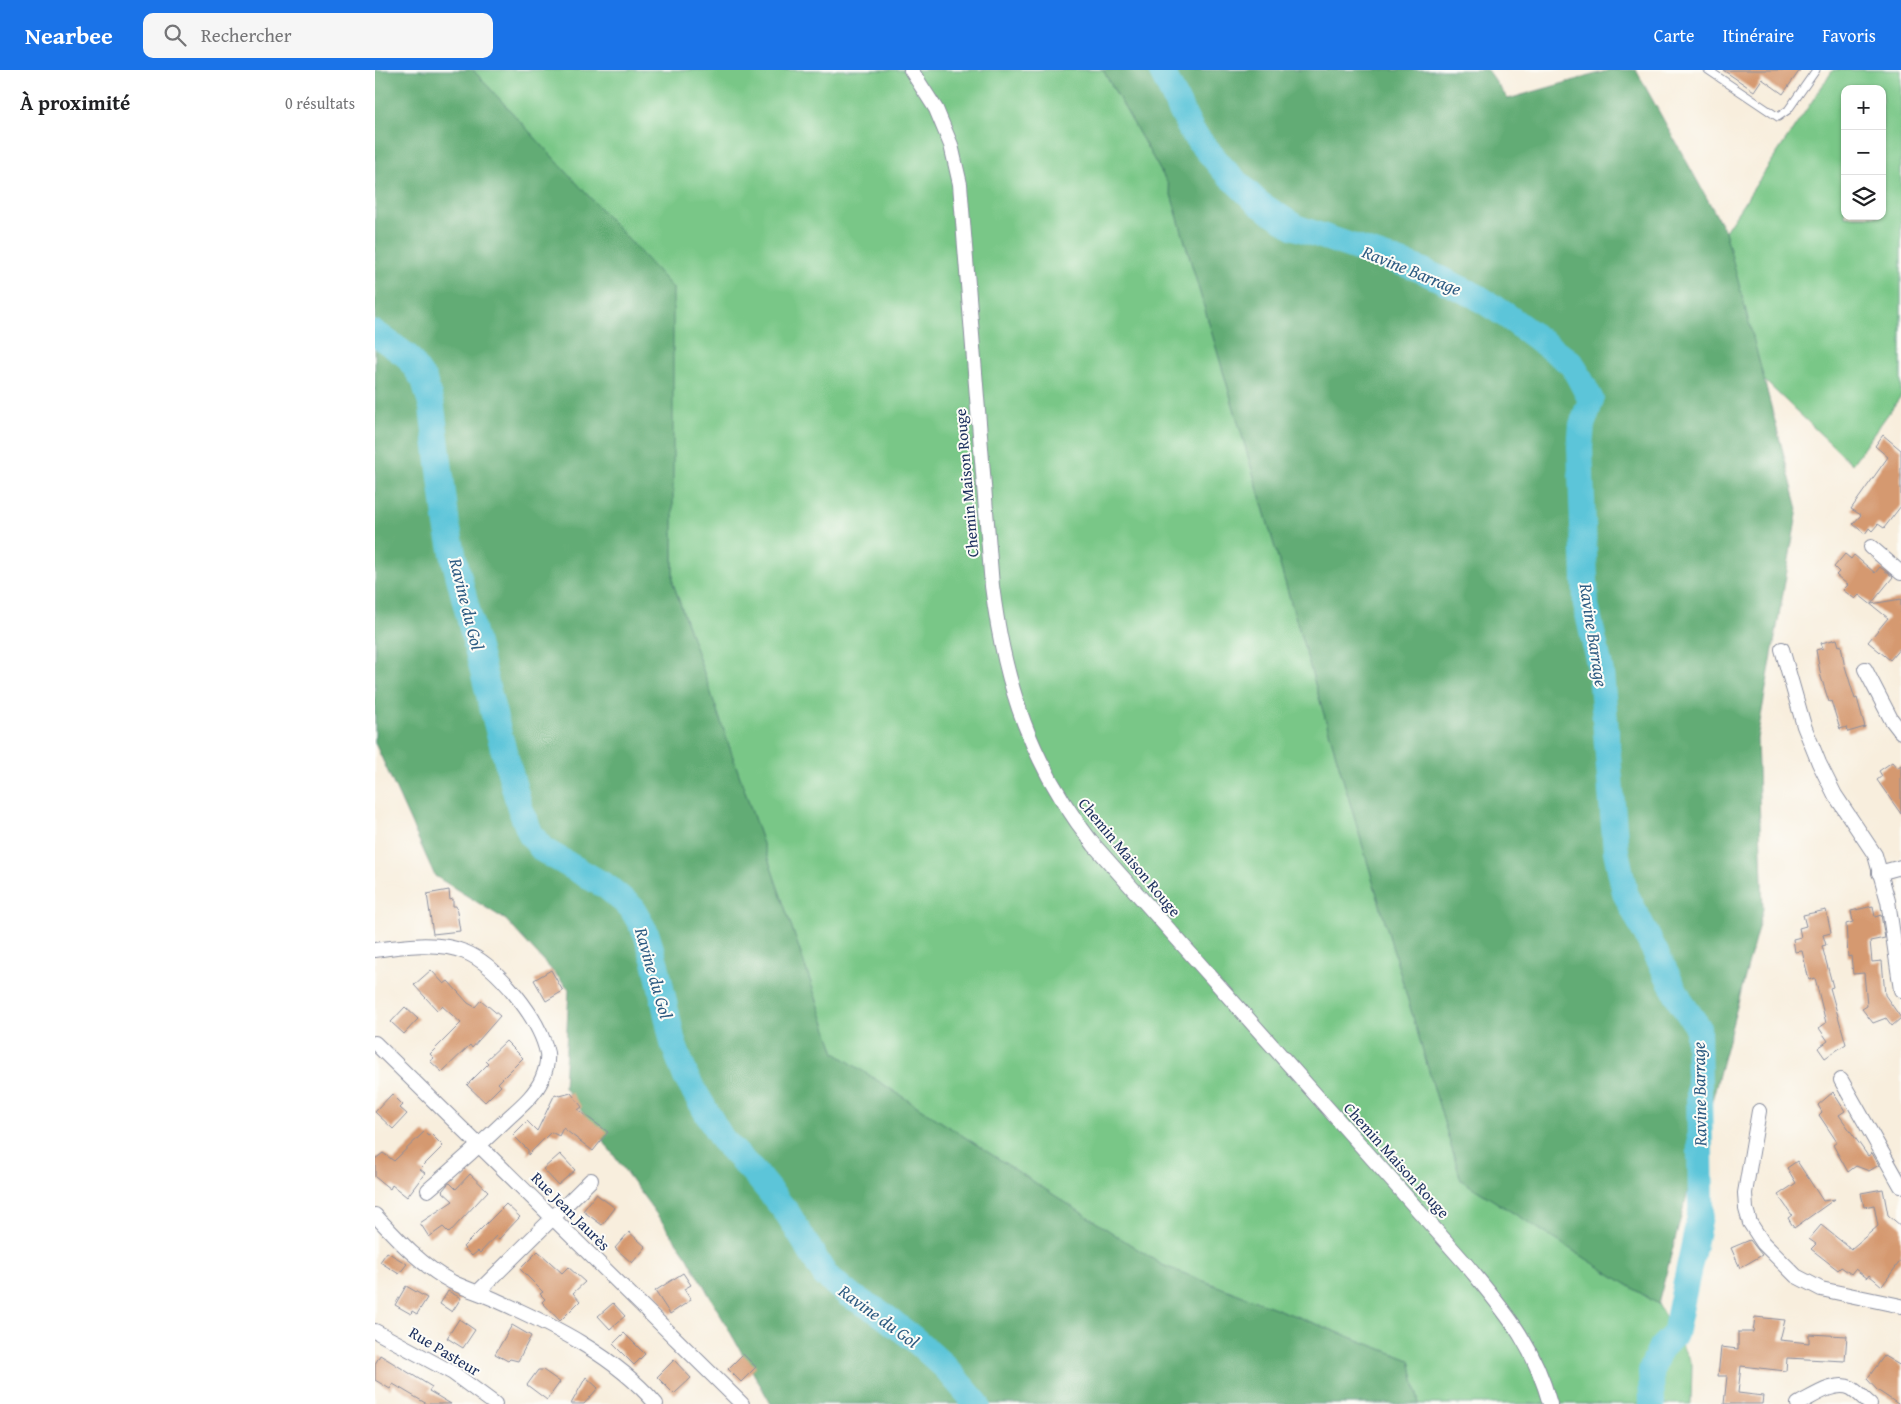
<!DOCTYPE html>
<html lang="fr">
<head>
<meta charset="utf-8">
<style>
	body { margin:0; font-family:"Gentium Book Plus",serif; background:#f6f6f6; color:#202124 }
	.controls { position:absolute; right:15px; top:15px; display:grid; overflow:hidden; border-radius:10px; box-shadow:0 1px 4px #0004 }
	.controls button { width:45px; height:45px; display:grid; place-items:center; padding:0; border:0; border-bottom:1px solid #e0e0e0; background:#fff; color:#202124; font:25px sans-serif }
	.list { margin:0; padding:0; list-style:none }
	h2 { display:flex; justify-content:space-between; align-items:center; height:65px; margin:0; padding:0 20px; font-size:21px }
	h2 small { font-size:16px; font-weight:400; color:#757577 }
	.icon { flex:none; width:28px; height:28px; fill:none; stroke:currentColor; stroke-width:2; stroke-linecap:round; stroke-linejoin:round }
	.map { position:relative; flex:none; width:1526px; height:1334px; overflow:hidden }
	header { display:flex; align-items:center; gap:30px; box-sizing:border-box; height:70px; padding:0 25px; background:#1a73e8; color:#fff }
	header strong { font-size:24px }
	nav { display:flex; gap:28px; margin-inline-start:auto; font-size:18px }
	.search { width:350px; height:45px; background:#f6f6f6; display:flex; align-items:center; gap:12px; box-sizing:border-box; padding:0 18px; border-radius:10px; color:#757577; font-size:19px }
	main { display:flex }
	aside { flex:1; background:#fff }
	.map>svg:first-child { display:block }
</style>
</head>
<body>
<header>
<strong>Nearbee</strong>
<div class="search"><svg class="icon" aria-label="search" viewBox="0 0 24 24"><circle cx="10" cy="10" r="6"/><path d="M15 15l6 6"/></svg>Rechercher</div>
<nav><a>Carte</a><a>Itinéraire</a><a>Favoris</a></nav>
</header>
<main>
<aside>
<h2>À proximité<small>0 résultats</small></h2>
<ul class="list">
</ul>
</aside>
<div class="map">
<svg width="1526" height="1334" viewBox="0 0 1526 1334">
	<rect width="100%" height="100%" fill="#fdfcf7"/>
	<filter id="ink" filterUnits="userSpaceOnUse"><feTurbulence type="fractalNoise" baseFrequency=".02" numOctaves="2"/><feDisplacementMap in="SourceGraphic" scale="10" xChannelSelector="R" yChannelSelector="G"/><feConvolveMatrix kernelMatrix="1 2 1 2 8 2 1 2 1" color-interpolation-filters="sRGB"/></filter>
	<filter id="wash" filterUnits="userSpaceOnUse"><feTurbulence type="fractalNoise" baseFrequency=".0096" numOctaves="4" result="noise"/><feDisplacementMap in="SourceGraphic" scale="20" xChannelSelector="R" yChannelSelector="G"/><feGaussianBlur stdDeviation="1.12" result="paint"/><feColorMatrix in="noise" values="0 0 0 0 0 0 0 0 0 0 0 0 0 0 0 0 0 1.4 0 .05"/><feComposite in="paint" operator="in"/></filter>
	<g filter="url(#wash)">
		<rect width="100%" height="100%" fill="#f8eedd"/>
		<g fill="#79c787" stroke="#4a7b72" fill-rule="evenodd">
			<polygon points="98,0 728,0 793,114 1086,1110 1283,1234 1317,1294 1316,1334 1044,1334 1035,1290 787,1195 460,983 298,513 297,218"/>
			<path d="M1458,0H1526V326L1477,394L1388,309L1350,161ZM1470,19H1507V146H1470Z"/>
		</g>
		<g fill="#62ac74" stroke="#3e6e69">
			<polygon points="0,0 98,0 298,218 298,513 460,983 787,1195 1035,1290 1044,1334 396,1334 312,1186 189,1017 194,919 131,850 60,806 0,673"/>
			<polygon points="728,0 1112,0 1133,29 1235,0 1261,0 1350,161 1423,439 1382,669 1388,839 1283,1234 1086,1110 793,114"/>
		</g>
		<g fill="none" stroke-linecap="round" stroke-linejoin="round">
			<g stroke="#5cc5d9" stroke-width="26">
				<polyline points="786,0 817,62 849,100 883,133 920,157 1044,199 1101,226 1132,246 1197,294 1216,330 1207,355 1205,377 1211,535 1226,602 1241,781 1250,823 1307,934 1323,957 1326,1141 1300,1264 1285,1279 1276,1301 1277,1334"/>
				<polyline points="0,263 32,286 49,310 57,337 72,455 79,488 123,660 145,738 156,765 168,780 232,817 256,837 271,863 281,895 298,973 311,1007 347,1069 383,1107 413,1144 450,1205 474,1225 504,1242 539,1269 570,1297 602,1334"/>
			</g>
		</g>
		<g id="blocks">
			<g fill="#d59970">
				<polygon points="1348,0 1425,0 1408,24 1387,9 1379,21"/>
				<polygon points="1508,365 1526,380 1526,436 1509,458 1503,454 1497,461 1494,458 1490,464 1478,454 1486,445 1476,439 1513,387 1500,376"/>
				<polygon points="1470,484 1476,489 1479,485 1500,503 1505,497 1518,507 1496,534 1526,529 1526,577 1515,590 1493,572 1513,548 1484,525 1480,529 1468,520 1473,515 1461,505 1464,502 1459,497"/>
				<polygon points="1462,569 1464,576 1466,575 1469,593 1480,629 1482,628 1490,657 1473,662 1472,657 1465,659 1456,631 1454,632 1446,607 1441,580 1448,578 1446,573"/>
				<polygon points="1517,692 1522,698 1526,695 1526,744 1502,710 1507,706 1504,701"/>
				<polygon points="74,820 75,830 78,829 78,836 81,836 85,861 58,864 52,824"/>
				<polygon points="1498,836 1500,847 1506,845 1510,868 1495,871 1497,892 1507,891 1510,925 1526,948 1517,956 1511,948 1498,953 1487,939 1492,936 1489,903 1478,904 1476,886 1473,887 1471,854 1478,852 1476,841"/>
				<polygon points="1451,840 1456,863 1448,865 1451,875 1447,876 1458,917 1455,918 1471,974 1450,988 1443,978 1453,971 1444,958 1451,953 1440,908 1434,910 1427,881 1420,882 1418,869 1426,867 1424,858 1431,856 1428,845"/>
				<polygon points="56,900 69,914 73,911 93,933 100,937 106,930 125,946 97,978 95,975 67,1002 55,991 59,988 55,984 86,953 67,936 62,940 39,915"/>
				<polygon points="176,900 188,921 171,931 159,910"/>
				<polygon points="30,937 43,949 29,964 16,952"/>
				<polygon points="131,971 148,988 123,1013 126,1016 110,1032 92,1015 113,994 110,991"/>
				<polygon points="1458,1022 1470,1041 1464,1045 1493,1086 1497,1083 1504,1095 1494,1101 1481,1096 1473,1102 1458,1075 1462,1072 1444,1045 1447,1042 1443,1035"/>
				<polygon points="196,1023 207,1037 203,1040 233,1062 218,1081 188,1058 184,1066 176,1062 153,1085 153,1080 138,1065 152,1051 162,1061 180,1024 185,1026"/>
				<polygon points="17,1024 28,1035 25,1038 32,1044 18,1059 0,1042"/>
				<polygon points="49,1062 53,1066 56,1064 68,1076 45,1099 50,1103 32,1127 17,1115 15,1119 0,1107 0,1089 8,1083 19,1091"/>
				<polygon points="185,1084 200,1100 183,1115 168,1099"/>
				<polygon points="1422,1091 1448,1131 1460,1129 1419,1158 1413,1148 1417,1145 1403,1125 1421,1113 1412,1098"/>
				<polygon points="95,1104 113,1121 74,1163 68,1157 54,1167 45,1153 78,1131 67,1121 73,1114 75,1113 81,1119"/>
				<polygon points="1508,1119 1513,1145 1526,1156 1526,1190 1507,1216 1494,1205 1492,1208 1480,1199 1476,1204 1466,1197 1463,1200 1436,1179 1441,1174 1434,1169 1446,1155 1476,1179 1503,1156 1499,1135 1489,1137 1486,1123"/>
				<polygon points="221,1124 240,1138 227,1155 208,1141"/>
				<polygon points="131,1134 145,1147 124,1169 121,1166 105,1183 103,1181 97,1186 88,1177"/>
				<polygon points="254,1162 271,1177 257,1193 240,1178"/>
				<polygon points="1375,1170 1387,1185 1365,1198 1356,1178"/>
				<polygon points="163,1181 187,1203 193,1197 210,1212 198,1223 205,1231 185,1251 167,1232 170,1229 165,1224 168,1222 145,1199"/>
				<polygon points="12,1182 32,1194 24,1204 5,1192"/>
				<polygon points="308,1203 316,1215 309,1219 316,1230 295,1244 280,1221"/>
				<polygon points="31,1216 52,1228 42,1244 37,1241 36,1244 20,1235"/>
				<polygon points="73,1221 86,1228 77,1242 65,1234"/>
				<polygon points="238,1233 250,1246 235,1259 223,1246"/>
				<polygon points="1380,1247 1410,1250 1405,1270 1434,1273 1434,1264 1472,1266 1470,1291 1412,1288 1411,1301 1366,1296 1363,1323 1388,1326 1387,1334 1349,1334 1352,1306 1343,1306 1346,1277 1363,1279 1363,1262 1378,1262"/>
				<polygon points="84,1249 100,1260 88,1278 72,1268"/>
				<polygon points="137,1255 156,1266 143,1291 135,1289 133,1291 120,1284"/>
				<polygon points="249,1263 270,1284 259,1295 238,1274"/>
				<polygon points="368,1284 381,1297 366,1312 353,1299"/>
				<polygon points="5,1285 57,1317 54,1321 76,1334 52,1334 18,1314 15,1319 0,1310 0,1294"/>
				<polygon points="1509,1286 1526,1296 1526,1334 1523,1334 1502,1320 1492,1309"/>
				<polygon points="299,1290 316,1308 299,1324 282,1307"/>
				<polygon points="163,1300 168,1300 185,1312 172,1330 152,1315"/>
				<polygon points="211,1307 223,1318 209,1334 196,1334"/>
			</g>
		</g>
	</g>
	<g filter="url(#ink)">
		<use href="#blocks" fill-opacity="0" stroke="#8a8e9e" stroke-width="1"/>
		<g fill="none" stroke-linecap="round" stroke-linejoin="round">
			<g stroke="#8a8e9e" stroke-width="9">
				<polyline id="service" points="1333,0 1403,47 1413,40 1441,0"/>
			</g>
			<g stroke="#8a8e9e" stroke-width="16">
				<g id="minor">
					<path d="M536,0L561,39L576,75L585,114L617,516C630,617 656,695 719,775L1090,1193C1130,1242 1158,1272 1175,1334"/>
					<polyline points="1496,477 1526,503"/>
					<polyline points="1407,579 1429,656 1444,693 1460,725 1500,785 1513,831 1526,920"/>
					<polyline points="1490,599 1516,649 1526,662"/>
					<polyline points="1504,803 1526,797"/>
					<path d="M0,880C27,876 64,871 90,882C122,895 165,949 172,983C173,991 170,1002 167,1009C160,1025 145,1037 132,1049C107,1073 80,1097 53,1120"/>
					<polyline points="0,973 367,1334"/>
					<polyline points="1466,1010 1526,1116"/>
					<polyline points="1384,1041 1370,1123 1371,1139 1375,1153 1388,1173 1421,1206 1446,1219 1526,1236"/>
					<path d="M0,1145C23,1170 47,1196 77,1212C91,1219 108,1224 123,1231C179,1256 240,1286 281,1334"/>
					<polyline points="103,1222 216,1110"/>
					<polyline points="0,1261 78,1303 120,1334"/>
					<path d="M1423,1334C1437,1327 1460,1310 1476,1318C1483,1322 1489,1329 1495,1334"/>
				</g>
			</g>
			<use href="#service" stroke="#fff" stroke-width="7"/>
			<use href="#minor" stroke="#fff" stroke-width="14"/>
		</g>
	</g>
	<g text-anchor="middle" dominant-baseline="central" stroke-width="4" stroke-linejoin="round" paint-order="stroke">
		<g font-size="16" fill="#1b2f5e" stroke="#fdfcf7">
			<text transform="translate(591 413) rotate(-95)">Chemin Maison Rouge</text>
			<text transform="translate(755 787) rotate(50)">Chemin Maison Rouge</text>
			<text transform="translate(1022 1090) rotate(48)">Chemin Maison Rouge</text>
			<text transform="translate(196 1141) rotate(45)">Rue Jean Jaurès</text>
			<text transform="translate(70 1281) rotate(31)">Rue Pasteur</text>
		</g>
		<g font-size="18" font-style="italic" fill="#2e5c83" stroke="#fdfcf7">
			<text transform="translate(1037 200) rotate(22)">Ravine Barrage</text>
			<text transform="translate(92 534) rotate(76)">Ravine du Gol</text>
			<text transform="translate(1219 565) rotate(81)">Ravine Barrage</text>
			<text transform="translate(279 903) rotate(74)">Ravine du Gol</text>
			<text transform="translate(1324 1024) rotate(-91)">Ravine Barrage</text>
			<text transform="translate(504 1246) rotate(36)">Ravine du Gol</text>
		</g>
	</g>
</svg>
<div class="controls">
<button>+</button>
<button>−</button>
<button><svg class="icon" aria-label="layers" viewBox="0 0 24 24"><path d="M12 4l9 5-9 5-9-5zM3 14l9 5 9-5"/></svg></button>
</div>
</div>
</main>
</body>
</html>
